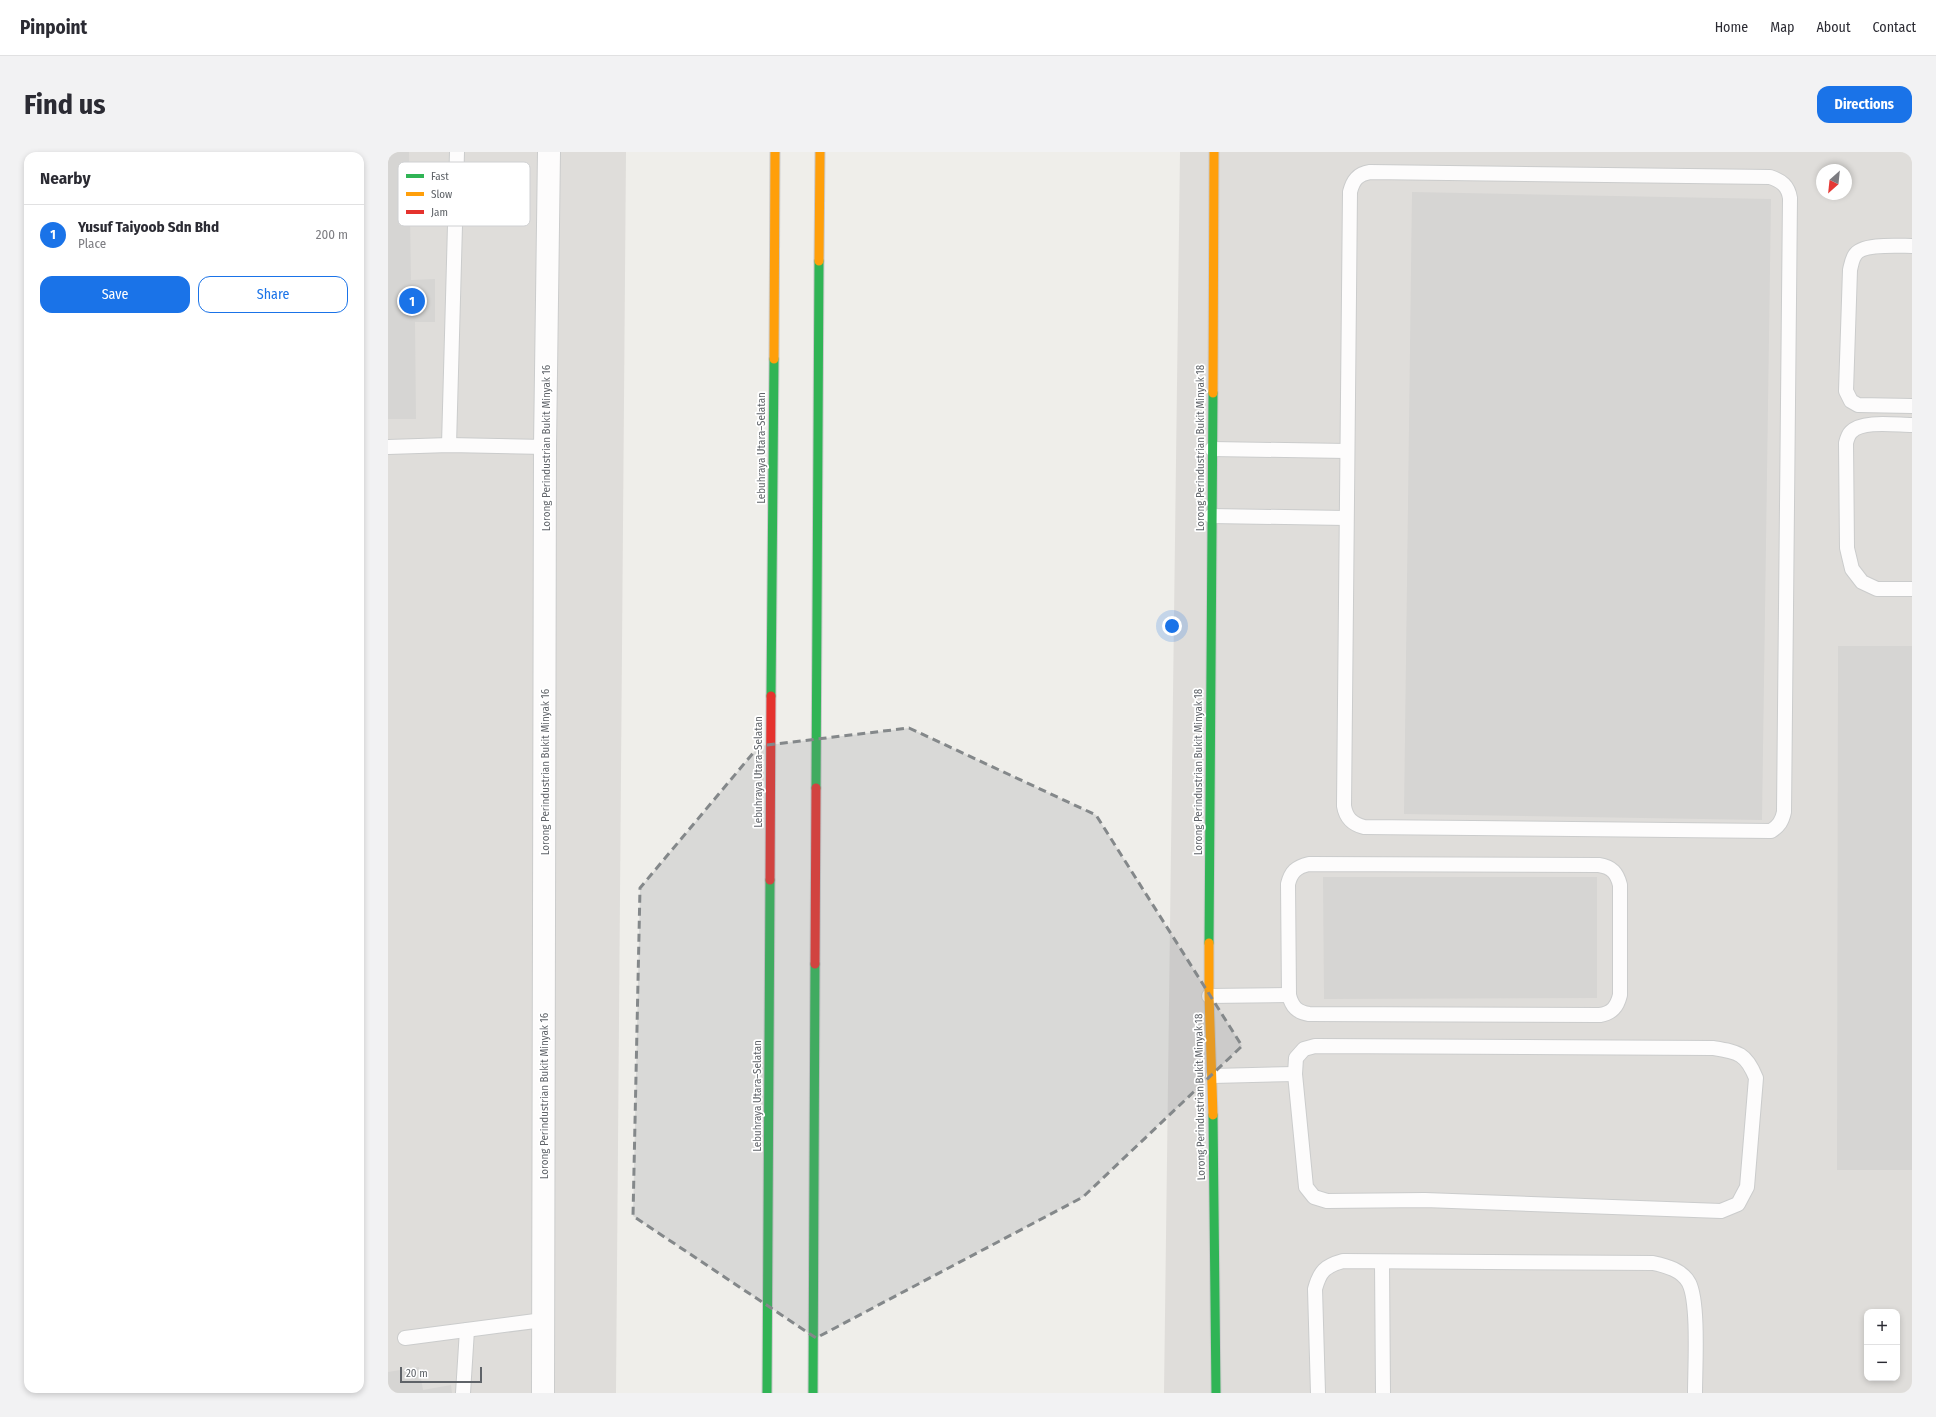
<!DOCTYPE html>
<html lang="en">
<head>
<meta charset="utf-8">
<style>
	body { margin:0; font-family:"Fira Sans Condensed",sans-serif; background:#f2f2f3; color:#2b2b33 }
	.controls { position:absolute; right:12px; bottom:12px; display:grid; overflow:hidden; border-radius:8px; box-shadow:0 2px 6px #0003 }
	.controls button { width:36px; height:36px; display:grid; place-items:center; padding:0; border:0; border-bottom:1px solid #e1e1e2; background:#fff; color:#2b2b33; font:20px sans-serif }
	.compass { position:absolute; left:1428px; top:12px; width:36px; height:36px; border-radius:50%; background:#fff; box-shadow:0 2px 6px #0003; rotate:207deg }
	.scale { position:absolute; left:12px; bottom:10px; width:82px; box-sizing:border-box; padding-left:4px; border:2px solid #5f6368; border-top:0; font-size:11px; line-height:14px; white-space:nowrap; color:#5f6368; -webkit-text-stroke:3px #fff; paint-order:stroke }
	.you { position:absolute; left:784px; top:474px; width:14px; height:14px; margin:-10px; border:3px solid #fff; border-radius:50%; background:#1a73e8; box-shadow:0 0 0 6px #1a73e833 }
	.badge { display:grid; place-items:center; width:26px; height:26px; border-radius:50%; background:#1a73e8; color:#fff; font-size:13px; font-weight:700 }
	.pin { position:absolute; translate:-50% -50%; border:2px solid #fff; box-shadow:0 1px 4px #0006 }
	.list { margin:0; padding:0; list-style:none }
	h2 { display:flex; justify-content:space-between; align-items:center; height:52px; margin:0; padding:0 16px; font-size:17px }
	h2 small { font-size:13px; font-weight:400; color:#7c7c81 }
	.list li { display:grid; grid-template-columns:26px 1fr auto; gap:12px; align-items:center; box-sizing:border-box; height:60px; padding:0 16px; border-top:1px solid #e1e1e2 }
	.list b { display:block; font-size:15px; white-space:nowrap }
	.list p { margin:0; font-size:13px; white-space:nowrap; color:#7c7c81 }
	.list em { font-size:13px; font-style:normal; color:#7c7c81 }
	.actions { display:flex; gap:8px; padding:12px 16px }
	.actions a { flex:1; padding:9px 0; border:1px solid #1a73e8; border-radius:12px; text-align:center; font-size:14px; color:#1a73e8 }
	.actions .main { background:#1a73e8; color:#fff }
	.map { position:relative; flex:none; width:1524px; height:1241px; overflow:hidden; border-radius:12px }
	header { display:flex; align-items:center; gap:24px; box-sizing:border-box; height:56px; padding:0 20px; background:#fff; border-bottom:1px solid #e1e1e2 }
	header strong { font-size:19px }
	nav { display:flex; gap:22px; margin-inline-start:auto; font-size:14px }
	.intro { display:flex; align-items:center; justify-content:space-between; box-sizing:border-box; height:96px; padding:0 24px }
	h1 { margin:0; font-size:28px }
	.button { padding:10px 18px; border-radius:12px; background:#1a73e8; color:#fff; font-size:14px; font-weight:700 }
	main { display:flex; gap:24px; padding:0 24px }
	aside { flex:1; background:#fff; border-radius:12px; box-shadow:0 2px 6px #0003 }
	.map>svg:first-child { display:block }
</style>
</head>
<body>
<header>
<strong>Pinpoint</strong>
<nav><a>Home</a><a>Map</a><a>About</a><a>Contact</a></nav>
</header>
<div class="intro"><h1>Find us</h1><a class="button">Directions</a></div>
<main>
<aside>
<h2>Nearby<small></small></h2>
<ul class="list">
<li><span class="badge">1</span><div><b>Yusuf Taiyoob Sdn Bhd</b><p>Place</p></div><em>200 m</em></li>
</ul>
<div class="actions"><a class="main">Save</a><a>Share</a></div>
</aside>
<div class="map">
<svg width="1524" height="1241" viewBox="0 0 1524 1241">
	<rect width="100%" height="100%" fill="#efeeea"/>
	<g fill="#dfddda" fill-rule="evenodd">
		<polygon points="0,0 238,0 228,1241 0,1241"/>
		<path d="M792,0H1524V1241H776ZM1434,18H1458V42H1434ZM1479,1160H1509V1226H1479Z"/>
	</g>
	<g fill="#d6d5d3">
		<polygon points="0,0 21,0 23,128 47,127 47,170 27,170 28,267 0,267"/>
		<polygon points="1024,40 1383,47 1374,668 1016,662"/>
		<polygon points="1450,494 1524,494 1524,1018 1449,1018"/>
		<polygon points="935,725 1209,725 1209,846 936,847"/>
		<polygon points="31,1215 35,1238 63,1233 64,1241 0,1241 0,1220"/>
	</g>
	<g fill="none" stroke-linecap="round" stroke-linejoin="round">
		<g stroke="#cbcccc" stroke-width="16">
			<g id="lane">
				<path d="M982,20L1382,25C1394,29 1400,34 1402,46L1396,660C1394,669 1391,674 1383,679L976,675C964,672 958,666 956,654L962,40C965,28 970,22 982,20Z"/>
				<path d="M1524,94C1511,94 1474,91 1467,103C1464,107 1463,114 1462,118L1458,239L1463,249L1470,253L1524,254"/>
				<path d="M1524,273C1508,273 1474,268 1463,280C1460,283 1459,287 1458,291L1459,396L1464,417L1474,430L1489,437H1524"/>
				<polyline points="61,293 69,0"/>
				<polyline points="0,295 61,293 157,295"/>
				<polyline points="824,297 959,299"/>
				<polyline points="823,364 958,366"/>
				<path d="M921,712L1211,713C1224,715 1229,721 1232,733V843C1229,855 1224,861 1212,863L921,862C909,860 904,855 901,843L900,732C903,720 908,715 921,712Z"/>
				<polyline points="821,844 901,843"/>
				<path d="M927,894L1325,896C1350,900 1358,901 1368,926L1359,1035L1350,1052L1333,1059L1037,1048L939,1049L926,1045L918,1035L907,922L908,906L916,897Z"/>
				<polyline points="825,924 907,922"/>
				<polyline points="994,1110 995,1241"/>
				<polyline points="17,1186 155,1168"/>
				<polyline points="75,1241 79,1178"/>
				<path d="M930,1241L927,1137C932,1119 937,1114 955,1109L1265,1111C1279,1114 1294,1118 1301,1131C1311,1151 1307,1216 1307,1241"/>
			</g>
		</g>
		<g stroke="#cbcccc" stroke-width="24">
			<polyline id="street" points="155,1241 157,295 161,0"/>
		</g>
		<g stroke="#cacacb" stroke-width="11">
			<g id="fast">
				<polyline points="383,544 386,207"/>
				<polyline points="428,636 431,109"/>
				<polyline points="821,791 825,241"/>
				<polyline points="825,963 828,1241"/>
				<polyline points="379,1241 382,728"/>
				<polyline points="425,1241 427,812"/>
			</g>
		</g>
		<g stroke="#cacacb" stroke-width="11">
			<g id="slow">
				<polyline points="431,109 432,0"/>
				<polyline points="386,207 387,0"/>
				<polyline points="825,241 826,0"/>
				<polyline points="821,791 821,844 825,963"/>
			</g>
		</g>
		<g stroke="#cacacb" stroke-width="11">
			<g id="jam">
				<polyline points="382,728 383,544"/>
				<polyline points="427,812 428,636"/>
			</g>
		</g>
		<use href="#lane" stroke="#fdfcfc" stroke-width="14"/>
		<use href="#street" stroke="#fdfcfc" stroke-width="22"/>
		<use href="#fast" stroke="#30b455" stroke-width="9"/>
		<use href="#slow" stroke="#ff9f0a" stroke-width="9"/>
		<use href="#jam" stroke="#e5322d" stroke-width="9"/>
	</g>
	<path fill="#84888a" fill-opacity="0.2" stroke="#84888a" stroke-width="3" stroke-dasharray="8 5" stroke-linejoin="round" d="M521,576L708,663L854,894L695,1045L428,1186L245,1064L252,736L371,594Z"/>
	<g text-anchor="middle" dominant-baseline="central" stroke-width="3.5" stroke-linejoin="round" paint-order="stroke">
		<g font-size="11" fill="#5f6368" stroke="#fff">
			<text transform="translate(158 296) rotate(-90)">Lorong Perindustrian Bukit Minyak 16</text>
			<text transform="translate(373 296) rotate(-90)">Lebuhraya Utara–Selatan</text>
			<text transform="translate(812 296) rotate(-90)">Lorong Perindustrian Bukit Minyak 18</text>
			<text transform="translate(157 620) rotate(-90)">Lorong Perindustrian Bukit Minyak 16</text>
			<text transform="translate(370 620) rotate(-90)">Lebuhraya Utara–Selatan</text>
			<text transform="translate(810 620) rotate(-90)">Lorong Perindustrian Bukit Minyak 18</text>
			<text transform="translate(156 944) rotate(-90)">Lorong Perindustrian Bukit Minyak 16</text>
			<text transform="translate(369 944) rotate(-90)">Lebuhraya Utara–Selatan</text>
			<text transform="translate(812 945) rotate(-91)">Lorong Perindustrian Bukit Minyak 18</text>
		</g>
	</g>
	<rect x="10" y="10" width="132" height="64" rx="6" fill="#fff" stroke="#cfd0d2" stroke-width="1"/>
	<rect x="18" y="22" width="18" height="4" fill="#30b455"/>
	<rect x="18" y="40" width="18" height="4" fill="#ff9f0a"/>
	<rect x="18" y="58" width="18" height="4" fill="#e5322d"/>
	<g font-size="11" fill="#5f6368">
		<text x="43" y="28">Fast</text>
		<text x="43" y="46">Slow</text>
		<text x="43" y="64">Jam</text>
	</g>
</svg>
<div class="controls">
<button>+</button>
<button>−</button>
</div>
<svg class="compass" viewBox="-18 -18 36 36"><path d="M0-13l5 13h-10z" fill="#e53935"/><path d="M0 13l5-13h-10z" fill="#7c7c81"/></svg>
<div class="scale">20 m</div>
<div class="you"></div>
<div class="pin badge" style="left:24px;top:149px">1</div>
</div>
</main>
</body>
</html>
